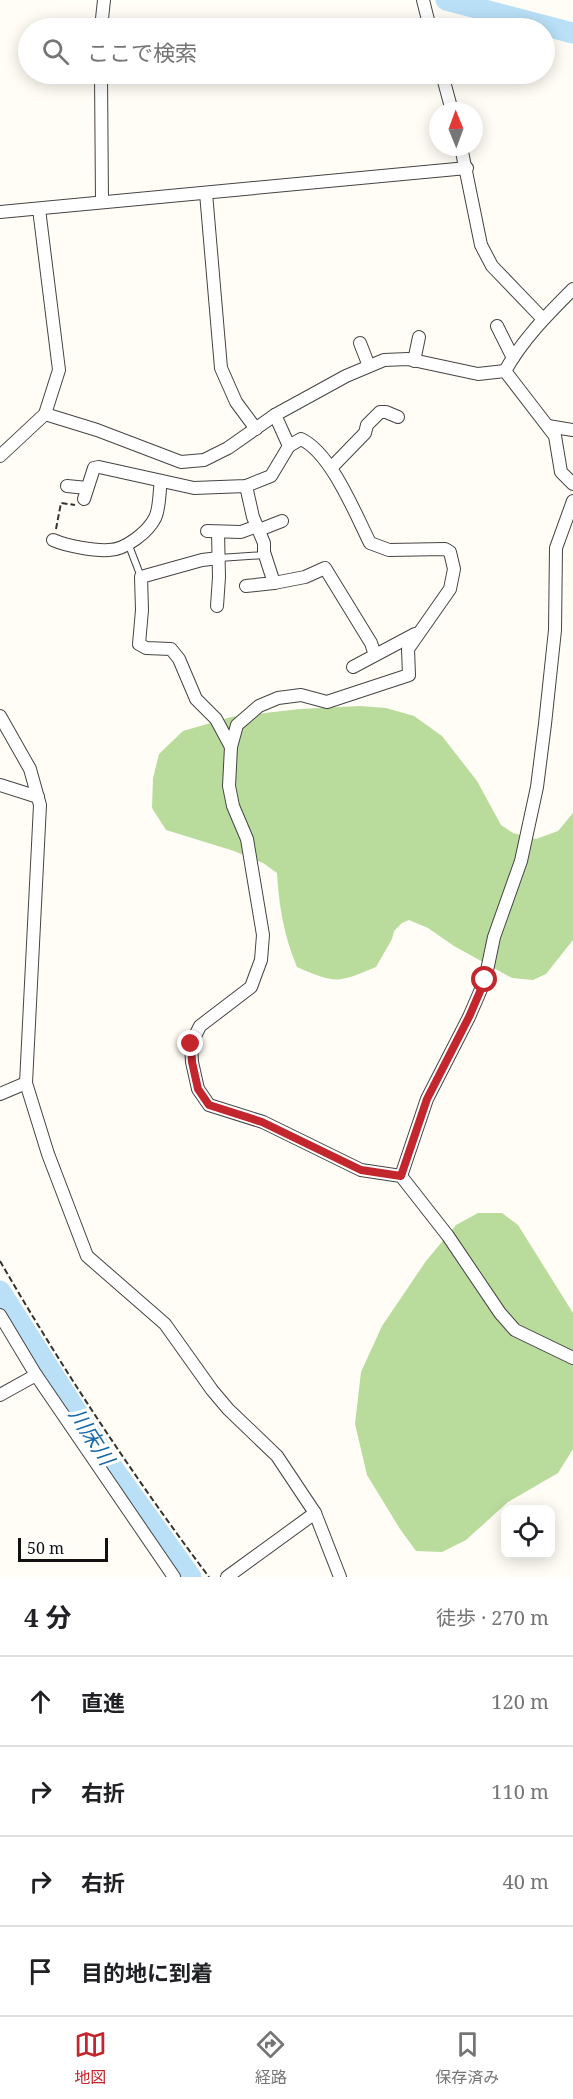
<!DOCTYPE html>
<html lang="ja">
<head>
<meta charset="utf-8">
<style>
	body { margin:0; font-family:"Noto Serif","Noto Sans JP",serif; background:#f6f6f6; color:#202124 }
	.controls { position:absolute; right:18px; bottom:18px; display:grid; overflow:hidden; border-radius:12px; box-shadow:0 3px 15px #0003 }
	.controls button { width:54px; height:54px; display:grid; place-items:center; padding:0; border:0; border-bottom:2px solid #e0e0e0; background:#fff; color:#202124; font:30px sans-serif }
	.compass { position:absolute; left:429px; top:102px; width:54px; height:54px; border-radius:50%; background:#fff; box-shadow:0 3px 15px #0003; rotate:359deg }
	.scale { position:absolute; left:18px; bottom:15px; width:90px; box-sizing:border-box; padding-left:6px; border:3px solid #111; border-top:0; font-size:16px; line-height:21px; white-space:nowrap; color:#111; -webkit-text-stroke:4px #fff; paint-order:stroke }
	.stop { position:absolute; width:18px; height:18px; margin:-14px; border:4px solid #c4262e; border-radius:50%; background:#fff }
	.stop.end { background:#c4262e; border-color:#fff; box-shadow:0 2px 6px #0008 }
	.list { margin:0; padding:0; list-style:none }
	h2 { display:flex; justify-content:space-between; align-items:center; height:78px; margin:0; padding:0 24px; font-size:26px }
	h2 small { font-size:20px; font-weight:400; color:#757577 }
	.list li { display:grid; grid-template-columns:39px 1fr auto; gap:18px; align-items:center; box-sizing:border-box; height:90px; padding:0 24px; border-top:2px solid #e0e0e0 }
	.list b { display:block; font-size:22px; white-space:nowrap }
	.list em { font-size:20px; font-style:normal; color:#757577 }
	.icon { flex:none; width:33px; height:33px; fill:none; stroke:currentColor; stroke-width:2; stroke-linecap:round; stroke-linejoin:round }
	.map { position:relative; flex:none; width:573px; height:1577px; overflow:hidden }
	.search { position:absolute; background:#fff; box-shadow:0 3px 15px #0003; left:18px; right:18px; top:18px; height:66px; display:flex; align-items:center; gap:15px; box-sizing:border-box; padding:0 21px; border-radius:33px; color:#757577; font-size:22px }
	.sheet { height:438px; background:#fff }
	nav { display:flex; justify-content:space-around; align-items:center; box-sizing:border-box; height:84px; border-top:2px solid #e0e0e0; background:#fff; font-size:16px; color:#757577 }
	nav a { display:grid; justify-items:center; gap:3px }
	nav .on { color:#c4262e }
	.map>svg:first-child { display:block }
</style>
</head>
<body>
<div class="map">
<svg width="573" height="1577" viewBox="0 0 573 1577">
	<rect width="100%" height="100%" fill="#fffdf5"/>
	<g fill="#b9dc9c">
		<path d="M360,706L386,708L414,716L442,736L477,781L501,825L513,833L536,839L558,831L573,813V940L546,974L533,980L512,978L454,946L428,928L409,920L402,923L394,931L392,939L376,967C338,983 336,984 297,967C284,936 279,907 277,873L263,863L234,851L166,830L152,808L153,778L159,754L183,731L231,717L300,709Z"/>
		<polygon points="478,1213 502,1213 518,1225 573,1313 573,1449 558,1473 508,1502 466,1540 442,1552 416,1551 400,1529 367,1475 355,1424 361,1372 382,1326 426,1261 456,1225"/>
	</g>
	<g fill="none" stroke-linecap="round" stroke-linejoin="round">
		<g stroke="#b9e0f7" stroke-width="21">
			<polyline points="446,0 573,33"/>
			<polyline points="0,1291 108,1461 191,1577"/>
		</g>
		<g stroke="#444" stroke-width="8">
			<g id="service">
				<polyline points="128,543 141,577"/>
				<polyline points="219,558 264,555"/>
			</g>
		</g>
		<g stroke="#444" stroke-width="14">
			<g id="minor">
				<polyline points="423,0 430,28"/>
				<polyline points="101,28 104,0"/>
				<polyline points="101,74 102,202"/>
				<polyline points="442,74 452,111"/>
				<polyline points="461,147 481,245 492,266 543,319"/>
				<polyline points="206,193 221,368 236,402 256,429"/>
				<polyline points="0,212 467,168"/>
				<polyline points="497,326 513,358"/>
				<polyline points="360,343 369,366"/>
				<polyline points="414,361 419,337"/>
				<polyline points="505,371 555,436 561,472 573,484"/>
				<path d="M505,371C523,339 548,314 573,289"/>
				<polyline points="45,414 97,430 181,462 204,460 228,448 275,415 346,376 384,360 408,359 478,374 505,371"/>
				<path d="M275,415L289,446L301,439C331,453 355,513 370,543L389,550L445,549L450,552L454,569L450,589L408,649L409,675L327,702L301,695L278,698L259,706L237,725L231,747L229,786L233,806L247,839L263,935L261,960L251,987L200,1026L191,1044L192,1062L198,1089L209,1105L263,1122L361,1170L401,1176L448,1236L500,1313L515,1330L573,1358"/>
				<polyline points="548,426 573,430"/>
				<polyline points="0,456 45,414 59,370 39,209"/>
				<polyline points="331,468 365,433 367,425 380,412 386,412 398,417"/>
				<polyline points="67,486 87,488"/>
				<polyline points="246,486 253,517 264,543 264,552 274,583 246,586"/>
				<polyline points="84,499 94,468 99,467 194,488 246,486 271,476 289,446"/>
				<polyline points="259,530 282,521"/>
				<polyline points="207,531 241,532 257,526"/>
				<path d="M53,540C67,546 94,551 109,550C125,550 148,532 155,518C160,508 159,492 161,481"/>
				<polyline points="219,558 202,560 141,577 142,610 139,644 146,648 171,649 179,659 196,699 216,719 231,747"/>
				<polyline points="274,583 305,577 325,568 371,643 375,655"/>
				<polyline points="217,606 219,577 218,532"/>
				<polyline points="353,667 415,634"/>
				<polyline points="0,716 30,769 40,805 26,1083 48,1154 87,1256 165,1324 212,1390 228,1409 277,1456 315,1513 340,1577"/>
				<polyline points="0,785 38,797"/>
				<polyline points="0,1094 26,1083"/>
				<polyline points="401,1176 427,1099 469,1017 485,980 494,937 521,861 537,787 545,724 555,630 556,548 573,501"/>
				<polyline points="0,1315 36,1375 174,1577"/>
				<polyline points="0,1395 36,1375"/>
				<polyline points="227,1577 315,1513"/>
			</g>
		</g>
		<g stroke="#333" stroke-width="2" stroke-dasharray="6 3" stroke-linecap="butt">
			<polyline points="56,529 61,503 75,505"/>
			<path d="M0,1261C63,1370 133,1476 209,1577"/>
		</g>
		<use href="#service" stroke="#fff" stroke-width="6"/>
		<use href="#minor" stroke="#fff" stroke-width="12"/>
	</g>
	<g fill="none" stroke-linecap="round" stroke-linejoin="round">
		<polyline stroke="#c4262e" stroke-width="8" points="191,1044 192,1062 198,1089 209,1105 262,1122 361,1170 401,1176 427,1099 469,1017 485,980"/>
	</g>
	<g text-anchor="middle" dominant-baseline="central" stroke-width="6" stroke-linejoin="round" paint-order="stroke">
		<g font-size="21" font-style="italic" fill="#1768a6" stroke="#fff">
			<text transform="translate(92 1436) rotate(57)">川床川</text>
		</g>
	</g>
</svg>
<div class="controls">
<button><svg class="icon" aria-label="locate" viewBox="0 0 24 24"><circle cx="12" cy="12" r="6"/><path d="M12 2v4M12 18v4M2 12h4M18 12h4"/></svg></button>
</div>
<svg class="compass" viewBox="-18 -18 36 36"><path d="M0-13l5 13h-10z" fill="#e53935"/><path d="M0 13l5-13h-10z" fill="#757577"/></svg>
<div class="scale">50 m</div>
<div class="stop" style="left:485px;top:980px"></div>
<div class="stop end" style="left:191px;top:1044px"></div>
<div class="search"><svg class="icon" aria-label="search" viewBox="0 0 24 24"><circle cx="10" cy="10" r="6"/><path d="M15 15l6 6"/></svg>ここで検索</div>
</div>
<section class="sheet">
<h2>4 分<small>徒歩 · 270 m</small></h2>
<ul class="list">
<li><svg class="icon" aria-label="ahead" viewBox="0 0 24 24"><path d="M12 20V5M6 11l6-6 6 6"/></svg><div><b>直進</b></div><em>120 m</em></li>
<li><svg class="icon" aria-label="right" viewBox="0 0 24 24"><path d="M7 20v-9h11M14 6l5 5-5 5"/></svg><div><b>右折</b></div><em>110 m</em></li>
<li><svg class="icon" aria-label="right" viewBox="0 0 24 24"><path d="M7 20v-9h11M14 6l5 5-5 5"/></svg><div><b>右折</b></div><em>40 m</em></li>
<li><svg class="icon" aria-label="arrive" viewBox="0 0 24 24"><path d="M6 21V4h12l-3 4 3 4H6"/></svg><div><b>目的地に到着</b></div></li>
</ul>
</section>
<nav>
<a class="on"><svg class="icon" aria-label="map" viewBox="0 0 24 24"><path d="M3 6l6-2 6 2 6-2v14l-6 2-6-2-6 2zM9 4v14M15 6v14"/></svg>地図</a>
<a><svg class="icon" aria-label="directions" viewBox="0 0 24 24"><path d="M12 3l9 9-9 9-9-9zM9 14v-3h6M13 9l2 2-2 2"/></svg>経路</a>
<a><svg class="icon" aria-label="saved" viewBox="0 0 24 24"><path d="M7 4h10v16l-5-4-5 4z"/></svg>保存済み</a>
</nav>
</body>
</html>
